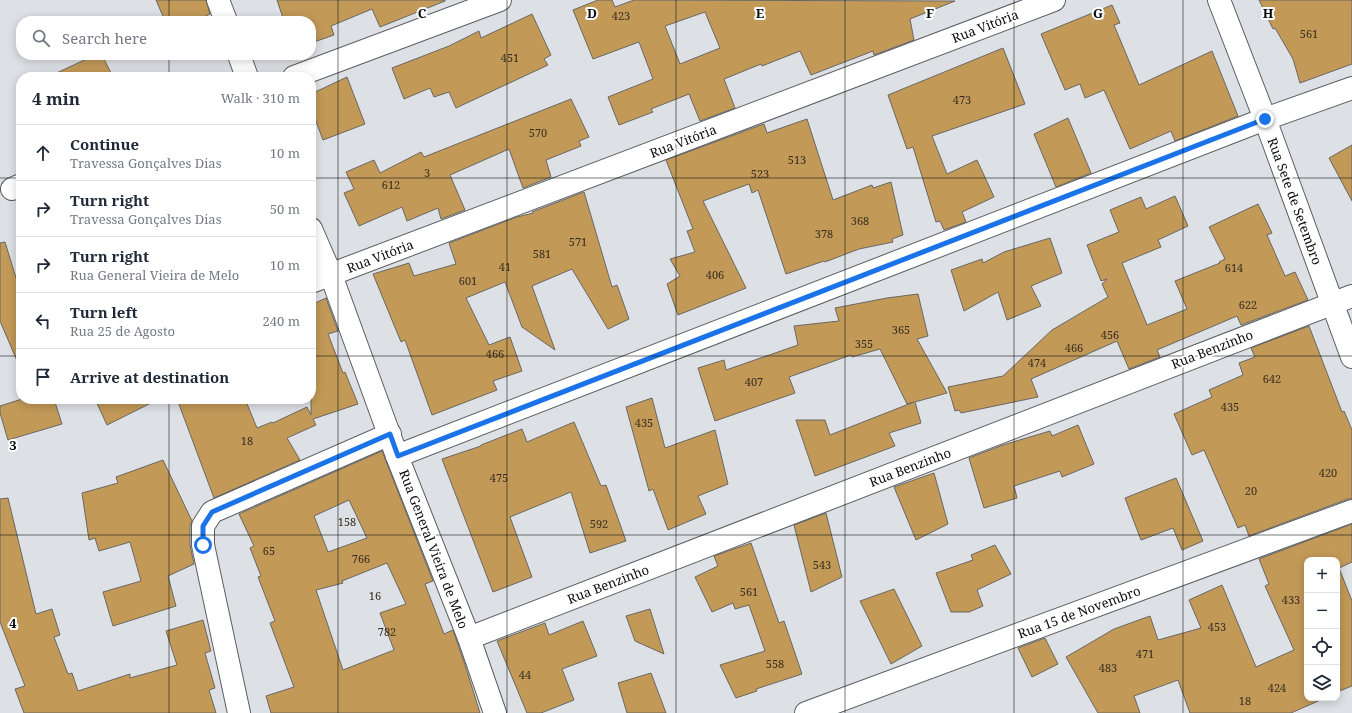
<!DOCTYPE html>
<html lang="en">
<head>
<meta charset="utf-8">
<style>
	body { margin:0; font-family:"Noto Serif",serif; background:#f6f6f7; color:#1f2937 }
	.controls { position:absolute; right:12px; bottom:12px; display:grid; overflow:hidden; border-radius:8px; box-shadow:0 2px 10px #0003 }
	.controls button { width:36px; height:36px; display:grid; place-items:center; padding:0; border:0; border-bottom:1px solid #e0e1e3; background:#fff; color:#1f2937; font:20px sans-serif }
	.stop { position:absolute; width:12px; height:12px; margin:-9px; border:3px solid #1a73e8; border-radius:50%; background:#fff }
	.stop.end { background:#1a73e8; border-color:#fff; box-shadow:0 1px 4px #0008 }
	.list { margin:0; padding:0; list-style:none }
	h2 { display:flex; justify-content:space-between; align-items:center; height:52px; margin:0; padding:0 16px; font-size:17px }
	h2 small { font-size:13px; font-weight:400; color:#747a83 }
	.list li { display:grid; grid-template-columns:26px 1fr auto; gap:12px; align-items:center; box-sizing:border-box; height:56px; padding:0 16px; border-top:1px solid #e0e1e3 }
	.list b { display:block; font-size:15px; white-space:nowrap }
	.list p { margin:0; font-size:13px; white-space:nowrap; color:#747a83 }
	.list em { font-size:13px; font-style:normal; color:#747a83 }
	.icon { flex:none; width:22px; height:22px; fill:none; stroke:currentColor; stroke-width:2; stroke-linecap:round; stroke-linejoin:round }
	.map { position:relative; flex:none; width:1352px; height:713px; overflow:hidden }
	.search { position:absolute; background:#fff; box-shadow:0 2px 10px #0003; left:16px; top:16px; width:300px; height:44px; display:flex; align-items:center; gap:10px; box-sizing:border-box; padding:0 14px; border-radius:16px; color:#747a83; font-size:15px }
	.panel { position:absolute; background:#fff; box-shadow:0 2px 10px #0003; left:16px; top:72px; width:300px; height:332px; border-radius:16px }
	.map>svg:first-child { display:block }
</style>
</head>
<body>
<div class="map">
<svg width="1352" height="713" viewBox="0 0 1352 713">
	<rect width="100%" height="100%" fill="#dde0e4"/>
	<g fill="#c29957" stroke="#6a6763" fill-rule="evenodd">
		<polygon points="156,0 206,0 210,14 195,21 165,21"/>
		<polygon points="277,0 445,0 445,1 380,27 372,9 331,26 334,35 311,43 311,21 284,21"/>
		<path d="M598,0H612L615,7L634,0L955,1L910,19L914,40L874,55L873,51L811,75L800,51L762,66L761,64L724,79L735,108L700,121L689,94L651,109L653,112L619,125L608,97L653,79L639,42L593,59L573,10ZM705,12L720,48L680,64L665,26Z"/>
		<polygon points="1259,0 1352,0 1352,64 1300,83 1293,59 1275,28 1273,29"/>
		<polygon points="1112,5 1120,23 1114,25 1139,85 1212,51 1238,116 1175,141 1171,131 1130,149 1104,90 1085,98 1080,84 1065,90 1041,34"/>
		<polygon points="532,14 551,55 544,59 548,65 456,108 449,92 434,97 430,88 404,99 392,68 449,46 479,31 481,38"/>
		<polygon points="1003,48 1025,104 932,136 947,174 977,160 994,197 962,212 966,222 944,230 940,221 936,222 913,147 907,149 888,95"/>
		<polygon points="95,55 102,55 113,77 48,77"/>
		<polygon points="347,77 365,124 323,140 311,108 311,94"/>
		<polygon points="571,99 589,137 579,141 581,146 546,160 551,177 523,188 509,149 450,175 465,210 441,219 438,208 407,221 402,207 359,226 344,193 354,189 346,172 374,160 380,173 421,152 424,157"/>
		<polygon points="1068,118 1091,173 1056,187 1034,134"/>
		<polygon points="807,119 833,200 872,185 873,188 891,182 903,235 892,239 893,242 859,249 825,262 824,261 786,274 758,190 752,193 749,184 703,201 746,288 678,315 667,284 680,276 670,259 695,252 687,231 693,229 666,160 764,124 767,133"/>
		<polygon points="1352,145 1352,201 1329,158"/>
		<polygon points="584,192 612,287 617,285 629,319 608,329 572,269 532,286 555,350 522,327 505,282 466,298 489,345 510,337 522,371 493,381 497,390 432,415 405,340 401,342 373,274 409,263 414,276 456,264 449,243 517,217 533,213 532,212"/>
		<polygon points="1175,196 1188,226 1158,240 1161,247 1122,263 1147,325 1187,309 1175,281 1220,263 1219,262 1225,259 1209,227 1258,204 1272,233 1267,235 1285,276 1295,272 1308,300 1241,325 1237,316 1157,350 1160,357 1129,369 1117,341 1031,379 1038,397 961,413 959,410 955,411 948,387 1003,376 1052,330 1108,297 1102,284 1107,279 1101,281 1087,245 1119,232 1110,210 1141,197 1146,209"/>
		<polygon points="1050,238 1062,273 1031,286 1041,306 1007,320 998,292 964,311 951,270 982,259 983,263 1004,252"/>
		<polygon points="5,242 21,294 21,370 0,321 0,243"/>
		<polygon points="918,294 928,336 917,339 947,393 915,402 921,423 889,433 895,446 815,476 796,420 825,420 830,435 914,402 907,404 880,349 852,357 851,355 789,377 795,393 715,421 698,368 724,360 726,370 798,345 794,326 839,321 835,308 887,298"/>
		<polygon points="311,295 312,295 315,303 326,298 338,331 328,334 343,373 345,372 358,404 313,419 316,425 287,438 300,460 214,498 177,399 245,399 257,428 272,422 273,423 307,407 311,415"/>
		<polygon points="1309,326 1342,412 1344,411 1352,430 1352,499 1348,499 1249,536 1245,525 1238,528 1204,450 1192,455 1174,414 1212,397 1209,390 1243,375 1239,363 1255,357 1251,348"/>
		<polygon points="652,398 665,448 715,430 728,484 698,496 706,514 668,530 653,489 649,491 626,407"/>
		<polygon points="22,399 54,399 62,424 8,440 0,413 0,406"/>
		<polygon points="95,399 159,399 107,425"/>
		<polygon points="574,422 601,486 606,485 626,541 590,553 571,492 510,517 532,577 493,592 442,459 481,446 481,445 522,429 527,442"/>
		<polygon points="1078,425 1094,464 1062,477 1060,471 1014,486 1017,498 984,508 969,458 1003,445 1050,431 1052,436"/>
		<path d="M382,451L433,581L425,584L444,634L453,630L465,665L480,713H271L266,696L294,687L270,623L275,621L258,577L261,576L250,548L254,546L239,514ZM349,500L367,538L328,552L314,516ZM387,563L406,604L380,613L394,650L343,670L316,590L343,583L342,581Z"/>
		<polygon points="163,460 192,521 190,526 190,545 194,564 168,576 176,606 113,626 103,592 141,581 130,542 99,551 95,538 89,540 82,493 118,483 116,477"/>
		<polygon points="934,473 948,524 916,540 894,487"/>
		<polygon points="1176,478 1203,541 1182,550 1173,528 1141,540 1125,498"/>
		<polygon points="8,498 36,614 52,609 60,635 54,637 68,674 72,673 78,691 130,674 130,678 177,665 166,631 203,620 211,651 205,653 215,688 209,690 216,713 24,713 15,689 25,686 0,622 0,499"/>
		<polygon points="826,513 842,577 811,592 794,525"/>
		<polygon points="1352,524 1352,562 1339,568 1352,601 1352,686 1337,692 1337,560 1307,560 1307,698 1325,698 1291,713 1190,713 1178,680 1134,696 1140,713 1098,713 1066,657 1114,629 1150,616 1158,640 1201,628 1189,600 1222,585 1256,667 1294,650 1265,586 1269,584 1259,559"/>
		<polygon points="751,543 779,623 784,621 802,674 756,689 757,691 736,698 720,665 765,651 749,605 735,609 733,603 712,612 695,577 718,566 714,556"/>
		<polygon points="995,545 1011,574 977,590 983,606 969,612 951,612 936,573 973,560 971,555"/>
		<polygon points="894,589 922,646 891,664 860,601"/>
		<polygon points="650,609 664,654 635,641 626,616"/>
		<polygon points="583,621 597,656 562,669 574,700 541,713 527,713 497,641 545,623 549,635"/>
		<polygon points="1045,638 1058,664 1032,677 1018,648"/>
		<polygon points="651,673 666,713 627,713 618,683"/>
	</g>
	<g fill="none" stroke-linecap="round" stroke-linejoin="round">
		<g stroke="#5b5e61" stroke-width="24">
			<g id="street">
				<polyline points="218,0 226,21"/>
				<polyline points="239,55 247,77"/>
				<polyline points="294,77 500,0"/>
				<polyline points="12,189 21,185"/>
				<polyline points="311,229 331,275 397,456 469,638 495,713"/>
				<polyline points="311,282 1054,0"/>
				<polyline points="397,456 1265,119 1352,88"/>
				<polyline points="469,638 1352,296"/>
				<polyline points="239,713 203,545 203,526 212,512 390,434"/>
				<polyline points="806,713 1352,511"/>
			</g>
		</g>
		<g stroke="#5b5e61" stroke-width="24">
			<polyline id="secondary" points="1219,0 1265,119 1352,357"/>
		</g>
		<use href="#street" stroke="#fff" stroke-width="22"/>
		<use href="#secondary" stroke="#fff" stroke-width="22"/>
	</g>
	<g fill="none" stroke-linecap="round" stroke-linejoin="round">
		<polyline stroke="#1a73e8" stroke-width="5" points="203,545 203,526 212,512 390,434 398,456 1265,119"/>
	</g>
	<path fill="none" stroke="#0a0b0d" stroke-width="1" stroke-opacity="0.55" d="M169,0V21M338,0V713M507,0V713M676,0V713M845,0V713M1014,0V713M1183,0V713M169,55V77M0,178H21M311,178H1352M0,356H21M311,356H1352M169,399V713M0,535H1352"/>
	<g text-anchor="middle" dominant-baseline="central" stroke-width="4" stroke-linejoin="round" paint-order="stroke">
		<g font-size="11" fill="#382e20">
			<text x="621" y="15">423</text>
			<text x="1309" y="33">561</text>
			<text x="510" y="57">451</text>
			<text x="962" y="99">473</text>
			<text x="538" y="132">570</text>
			<text x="797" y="159">513</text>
			<text x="427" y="172">3</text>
			<text x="760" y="173">523</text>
			<text x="391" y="184">612</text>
			<text x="860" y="220">368</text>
			<text x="824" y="233">378</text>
			<text x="578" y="241">571</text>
			<text x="542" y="253">581</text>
			<text x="505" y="266">41</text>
			<text x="1234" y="267">614</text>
			<text x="715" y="274">406</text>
			<text x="468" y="280">601</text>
			<text x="1248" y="304">622</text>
			<text x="901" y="329">365</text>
			<text x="1110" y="334">456</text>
			<text x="864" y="343">355</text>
			<text x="1074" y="347">466</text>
			<text x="495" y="353">466</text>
			<text x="1037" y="362">474</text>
			<text x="1272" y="378">642</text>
			<text x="754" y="381">407</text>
			<text x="1230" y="406">435</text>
			<text x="644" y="422">435</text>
			<text x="247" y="440">18</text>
			<text x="1328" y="472">420</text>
			<text x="499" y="477">475</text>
			<text x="1251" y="490">20</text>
			<text x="347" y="521">158</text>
			<text x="599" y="523">592</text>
			<text x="269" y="550">65</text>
			<text x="361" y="558">766</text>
			<text x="822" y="564">543</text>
			<text x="749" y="591">561</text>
			<text x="375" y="595">16</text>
			<text x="1291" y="599">433</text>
			<text x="1217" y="626">453</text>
			<text x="387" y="631">782</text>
			<text x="1145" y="653">471</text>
			<text x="775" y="663">558</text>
			<text x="1108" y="667">483</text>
			<text x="525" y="674">44</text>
			<text x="1277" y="687">424</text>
			<text x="1245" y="700">18</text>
		</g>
		<g font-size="13" fill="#0a0b0d" stroke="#fff">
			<text transform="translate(985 26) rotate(-21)">Rua Vitória</text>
			<text transform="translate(683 141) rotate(-21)">Rua Vitória</text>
			<text transform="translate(1295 201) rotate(70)">Rua Sete de Setembro</text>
			<text transform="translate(380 256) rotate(-21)">Rua Vitória</text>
			<text transform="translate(1212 349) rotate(-21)">Rua Benzinho</text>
			<text transform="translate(910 467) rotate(-21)">Rua Benzinho</text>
			<text transform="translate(434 549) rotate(69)">Rua General Vieira de Melo</text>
			<text transform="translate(608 584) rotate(-21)">Rua Benzinho</text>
			<text transform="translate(1079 612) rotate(-20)">Rua 15 de Novembro</text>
		</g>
	</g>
	<g font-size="13" text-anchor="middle" font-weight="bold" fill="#0a0b0d" stroke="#fff" stroke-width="4" stroke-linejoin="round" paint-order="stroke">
		<text x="422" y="18">C</text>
		<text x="592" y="18">D</text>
		<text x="760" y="18">E</text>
		<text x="930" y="18">F</text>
		<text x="1098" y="18">G</text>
		<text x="1268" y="18">H</text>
		<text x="13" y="450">3</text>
		<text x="13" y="628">4</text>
	</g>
</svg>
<div class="controls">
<button>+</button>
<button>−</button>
<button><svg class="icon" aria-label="locate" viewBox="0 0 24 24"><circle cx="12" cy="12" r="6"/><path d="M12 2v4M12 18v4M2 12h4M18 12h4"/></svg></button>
<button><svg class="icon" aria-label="layers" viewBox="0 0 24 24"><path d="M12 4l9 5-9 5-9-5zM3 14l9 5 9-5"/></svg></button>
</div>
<div class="stop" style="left:203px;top:545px"></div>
<div class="stop end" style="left:1265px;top:119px"></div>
<div class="search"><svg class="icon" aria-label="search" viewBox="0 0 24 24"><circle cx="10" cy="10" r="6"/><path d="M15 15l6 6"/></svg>Search here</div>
<section class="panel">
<h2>4 min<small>Walk · 310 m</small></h2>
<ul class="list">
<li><svg class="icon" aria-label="ahead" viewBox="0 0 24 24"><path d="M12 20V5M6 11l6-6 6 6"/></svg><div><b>Continue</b><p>Travessa Gonçalves Dias</p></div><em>10 m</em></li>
<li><svg class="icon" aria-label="right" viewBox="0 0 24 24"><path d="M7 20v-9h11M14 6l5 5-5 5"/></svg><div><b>Turn right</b><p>Travessa Gonçalves Dias</p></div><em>50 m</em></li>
<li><svg class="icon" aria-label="right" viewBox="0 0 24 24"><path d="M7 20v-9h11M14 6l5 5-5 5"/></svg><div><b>Turn right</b><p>Rua General Vieira de Melo</p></div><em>10 m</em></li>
<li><svg class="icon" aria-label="left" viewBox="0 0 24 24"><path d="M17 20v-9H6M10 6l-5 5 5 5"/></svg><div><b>Turn left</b><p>Rua 25 de Agosto</p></div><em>240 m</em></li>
<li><svg class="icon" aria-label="arrive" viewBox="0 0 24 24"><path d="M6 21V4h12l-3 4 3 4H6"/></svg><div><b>Arrive at destination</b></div></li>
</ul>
</section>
</div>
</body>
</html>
